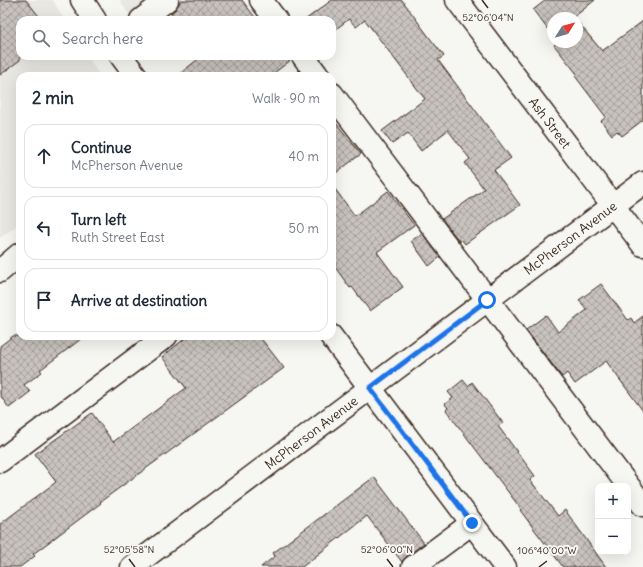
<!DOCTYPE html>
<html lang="en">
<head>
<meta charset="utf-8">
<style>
	body { margin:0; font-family:Delius,sans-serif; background:#f2f2f3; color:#1f2937 }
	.controls { position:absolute; right:12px; bottom:12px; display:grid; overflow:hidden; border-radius:8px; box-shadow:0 4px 16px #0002 }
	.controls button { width:36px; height:36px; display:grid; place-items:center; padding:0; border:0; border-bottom:1px solid #e0e1e3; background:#fff; color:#1f2937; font:20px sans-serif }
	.compass { position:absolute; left:547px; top:12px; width:36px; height:36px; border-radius:50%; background:#fff; box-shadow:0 4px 16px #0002; rotate:53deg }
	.stop { position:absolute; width:12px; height:12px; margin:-9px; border:3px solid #1a73e8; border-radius:50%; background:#fff }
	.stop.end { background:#1a73e8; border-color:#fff; box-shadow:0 1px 4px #0008 }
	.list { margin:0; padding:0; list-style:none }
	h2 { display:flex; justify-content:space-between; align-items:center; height:52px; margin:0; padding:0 16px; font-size:17px }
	h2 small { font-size:13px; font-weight:400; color:#747a83 }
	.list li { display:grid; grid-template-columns:26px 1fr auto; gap:12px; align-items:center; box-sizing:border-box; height:64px; margin:0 8px 8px; padding:0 8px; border:1px solid #e0e1e3; border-radius:12px }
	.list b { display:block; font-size:15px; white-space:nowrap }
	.list p { margin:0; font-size:13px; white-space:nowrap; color:#747a83 }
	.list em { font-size:13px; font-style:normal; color:#747a83 }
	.icon { flex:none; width:22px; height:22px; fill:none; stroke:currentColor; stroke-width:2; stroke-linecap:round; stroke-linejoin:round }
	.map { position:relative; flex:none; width:643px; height:567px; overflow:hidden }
	.search { position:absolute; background:#fff; box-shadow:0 4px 16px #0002; left:16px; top:16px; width:320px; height:44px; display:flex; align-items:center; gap:10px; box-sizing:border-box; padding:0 14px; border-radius:12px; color:#747a83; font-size:15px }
	.panel { position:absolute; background:#fff; box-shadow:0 4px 16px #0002; left:16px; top:72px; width:320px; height:268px; border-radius:12px }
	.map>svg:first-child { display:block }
</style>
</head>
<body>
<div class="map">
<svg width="643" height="567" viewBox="0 0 643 567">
	<defs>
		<pattern id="building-cross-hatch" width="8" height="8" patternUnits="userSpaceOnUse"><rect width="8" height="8" fill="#c8c3be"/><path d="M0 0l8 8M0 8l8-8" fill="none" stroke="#a49f9a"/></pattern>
	</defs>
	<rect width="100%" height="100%" fill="#f6f6f2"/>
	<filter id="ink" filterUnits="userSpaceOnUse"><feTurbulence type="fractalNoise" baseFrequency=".025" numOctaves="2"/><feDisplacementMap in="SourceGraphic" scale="8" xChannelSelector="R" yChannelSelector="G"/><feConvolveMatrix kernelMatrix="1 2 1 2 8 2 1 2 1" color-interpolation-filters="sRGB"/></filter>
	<g filter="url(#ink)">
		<g fill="#e8e7e2">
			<polygon points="0,0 53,0 64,20 20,20 20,56 87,56 100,76 20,76 20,223 0,238"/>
			<polygon points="120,0 154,0 131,18"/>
		</g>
		<g fill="url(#building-cross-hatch)" stroke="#3b2a1e">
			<polygon points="0,0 26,0 42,20 20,20 20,60 0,75"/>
			<polygon points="181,0 242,0 257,20 176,20 171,13 175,10"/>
			<polygon points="332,0 402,0 429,37 444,56 438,60 511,158 494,170 520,205 465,244 462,240 460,242 442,219 484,189 465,163 470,159 448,130 421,151 408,133 392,144 382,131 425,99 365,20 356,27 349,19 332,32 332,20 305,20"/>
			<polygon points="546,0 595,0 574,17 575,18 553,18 553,36 533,10"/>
			<polygon points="577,21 602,51 643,21 643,120 622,136 617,131 612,135 601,121 606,117 575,76 577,74 554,45 558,42 577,42"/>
			<polygon points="202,56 291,56 291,60 270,76 177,76"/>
			<polygon points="332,118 361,154 332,176"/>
			<polygon points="332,185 355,216 388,191 414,225 377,252 403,287 370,311 352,287 350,288 332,263"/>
			<polygon points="422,233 440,257 429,266 411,241"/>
			<polygon points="601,284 628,320 631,318 634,323 643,316 643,411 606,361 575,384 567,373 562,377 526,330 546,315 558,332 587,310 579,300"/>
			<polygon points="13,336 85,336 40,370 42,372 24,385 30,392 9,408 0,395 0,346"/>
			<polygon points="188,336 259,336 284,368 100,502 101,503 33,554 35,556 20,567 0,567 0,524 56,482 35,454 92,413 113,442 186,388 162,357"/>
			<polygon points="463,380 468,386 472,382 503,423 498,426 535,476 530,480 558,516 565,510 606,567 563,567 534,529 520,510 521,509 446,410 448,408 445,404 453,398 448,392"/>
			<polygon points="374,477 424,543 406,557 402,562 367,516 302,567 261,567 275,556 273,553"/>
		</g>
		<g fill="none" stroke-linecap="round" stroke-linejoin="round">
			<g stroke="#3b2a1e" stroke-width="25">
				<g id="minor">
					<polyline points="82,0 95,20"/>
					<polyline points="261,0 276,20"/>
					<path id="s1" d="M457,0L643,245"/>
					<polyline points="141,20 167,0"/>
					<polyline points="121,56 136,76"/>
					<polyline points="303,56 318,76"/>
					<polyline points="332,94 643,505"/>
					<polyline points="0,271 20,254"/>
					<polyline points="331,336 505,567"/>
					<polyline points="0,461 166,336"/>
					<path id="s2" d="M132,567L643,183"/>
					<polyline points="413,567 472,523"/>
				</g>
			</g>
			<use href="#minor" stroke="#f6f6f2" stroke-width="22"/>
		</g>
	</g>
	<g fill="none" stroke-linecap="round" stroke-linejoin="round" filter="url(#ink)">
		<polyline stroke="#1a73e8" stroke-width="5" points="472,523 370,388 487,300"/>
	</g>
	<path fill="none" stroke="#3b2a1e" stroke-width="1.5" d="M482,0L488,8M129,559L135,567M387,559L393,567M539,567L547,561"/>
	<g text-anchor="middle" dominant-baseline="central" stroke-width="4" stroke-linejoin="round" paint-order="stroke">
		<g font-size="13" fill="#3b2a1e" stroke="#f6f6f2">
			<text stroke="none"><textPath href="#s1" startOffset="154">Ash Street</textPath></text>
			<text stroke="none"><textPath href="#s2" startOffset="548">McPherson Avenue</textPath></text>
			<text stroke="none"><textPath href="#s2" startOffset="224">McPherson Avenue</textPath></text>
		</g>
	</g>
	<g font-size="10" text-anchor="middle" fill="#3b2a1e" stroke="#f6f6f2" stroke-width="4" stroke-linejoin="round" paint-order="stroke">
		<text x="488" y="21">52°06'04"N</text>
		<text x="129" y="553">52°05'58"N</text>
		<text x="387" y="553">52°06'00"N</text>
		<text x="547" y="554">106°40'00"W</text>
	</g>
</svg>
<div class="controls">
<button>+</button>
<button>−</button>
</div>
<svg class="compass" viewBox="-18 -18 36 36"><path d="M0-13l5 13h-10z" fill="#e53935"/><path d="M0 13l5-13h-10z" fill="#747a83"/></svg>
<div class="stop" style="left:487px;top:300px"></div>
<div class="stop end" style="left:472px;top:523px"></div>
<div class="search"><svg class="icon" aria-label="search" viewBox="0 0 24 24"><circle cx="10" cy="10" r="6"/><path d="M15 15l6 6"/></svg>Search here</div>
<section class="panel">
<h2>2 min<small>Walk · 90 m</small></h2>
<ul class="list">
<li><svg class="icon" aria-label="ahead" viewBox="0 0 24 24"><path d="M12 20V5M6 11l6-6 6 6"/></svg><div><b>Continue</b><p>McPherson Avenue</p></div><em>40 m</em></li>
<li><svg class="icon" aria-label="left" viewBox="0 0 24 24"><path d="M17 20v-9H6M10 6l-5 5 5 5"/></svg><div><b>Turn left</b><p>Ruth Street East</p></div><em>50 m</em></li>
<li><svg class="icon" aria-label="arrive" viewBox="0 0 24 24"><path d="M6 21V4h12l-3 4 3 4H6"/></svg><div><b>Arrive at destination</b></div></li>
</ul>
</section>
</div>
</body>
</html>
